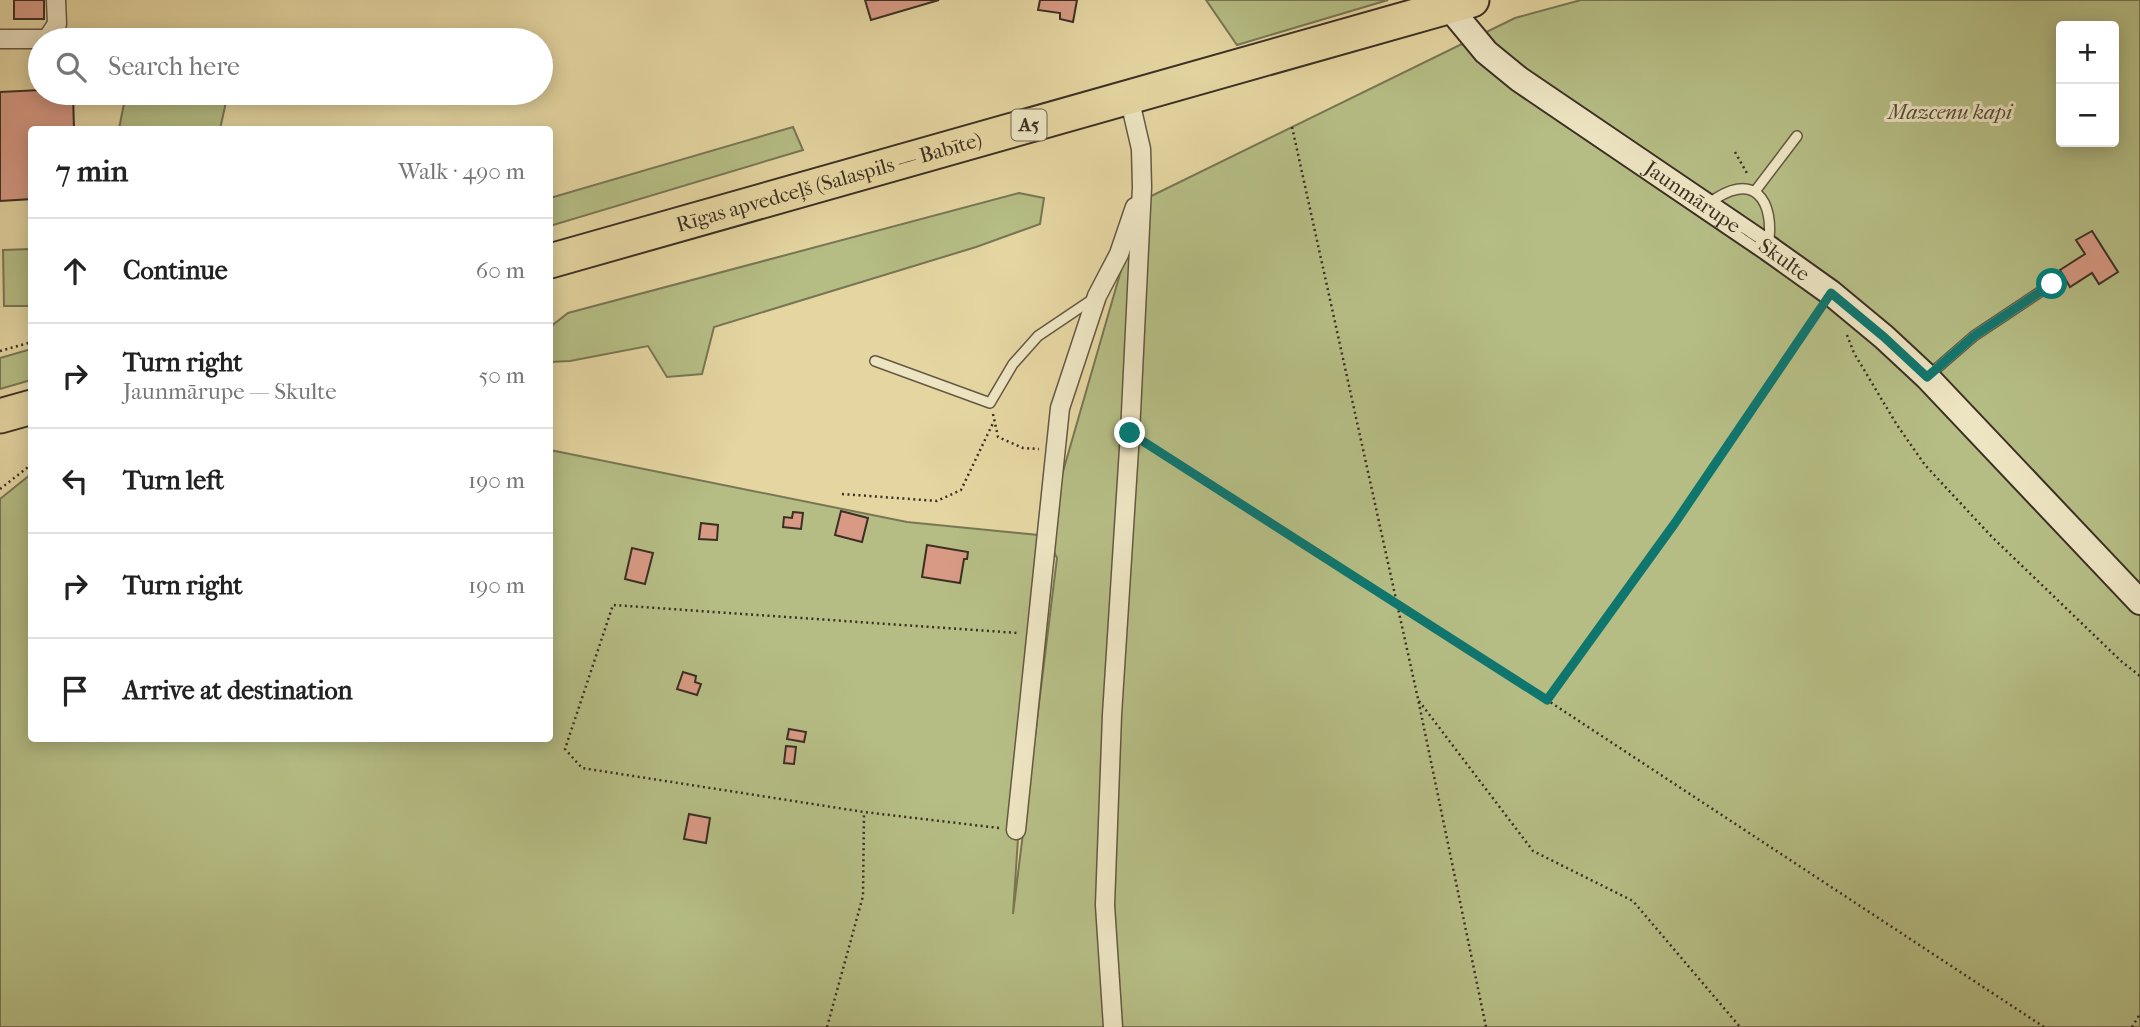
<!DOCTYPE html>
<html lang="en">
<head>
<meta charset="utf-8">
<style>
	body { margin:0; font-family:"IM FELL French Canon",serif; background:#f2f2f2; color:#222 }
	.controls { position:absolute; right:21px; top:21px; display:grid; overflow:hidden; border-radius:7px; box-shadow:0 4px 18px #0003 }
	.controls button { width:63px; height:63px; display:grid; place-items:center; padding:0; border:0; border-bottom:2px solid #e0e0e0; background:#fff; color:#222; font:35px sans-serif }
	.stop { position:absolute; width:21px; height:21px; margin:-16px; border:5px solid #0f766e; border-radius:50%; background:#fff }
	.stop.end { background:#0f766e; border-color:#fff; box-shadow:0 2px 7px #0008 }
	.list { margin:0; padding:0; list-style:none }
	h2 { display:flex; justify-content:space-between; align-items:center; height:91px; margin:0; padding:0 28px; font-size:30px }
	h2 small { font-size:23px; font-weight:400; color:#767676 }
	.list li { display:grid; grid-template-columns:46px 1fr auto; gap:21px; align-items:center; box-sizing:border-box; height:105px; padding:0 28px; border-top:2px solid #e0e0e0 }
	.list b { display:block; font-size:26px; white-space:nowrap }
	.list p { margin:0; font-size:23px; white-space:nowrap; color:#767676 }
	.list em { font-size:23px; font-style:normal; color:#767676 }
	.icon { flex:none; width:38px; height:38px; fill:none; stroke:currentColor; stroke-width:2; stroke-linecap:round; stroke-linejoin:round }
	.map { position:relative; flex:none; width:2140px; height:1027px; overflow:hidden }
	.search { position:absolute; background:#fff; box-shadow:0 4px 18px #0003; left:28px; top:28px; width:525px; height:77px; display:flex; align-items:center; gap:18px; box-sizing:border-box; padding:0 24px; border-radius:38px; color:#767676; font-size:26px }
	.panel { position:absolute; background:#fff; box-shadow:0 4px 18px #0003; left:28px; top:126px; width:525px; height:616px; border-radius:7px }
	.map>svg:first-child { display:block }
</style>
</head>
<body>
<div class="map">
<svg width="2140" height="1027" viewBox="0 0 2140 1027">
	<rect width="100%" height="100%" fill="#e4d5a1"/>
	<filter id="stains"><feTurbulence type="fractalNoise" baseFrequency=".00286" numOctaves="4"/><feColorMatrix values="0 0 0 0 .2 0 0 0 0 .09 0 0 0 0 .02 0 0 0 .5 -.17"/></filter>
	<radialGradient id="worn" r=".72"><stop offset=".6" stop-color="#630" stop-opacity="0"/><stop offset="1" stop-color="#630" stop-opacity=".3"/></radialGradient>
	<g fill="#b5bd84" stroke="#787654" stroke-width="2" fill-rule="evenodd">
		<polygon points="1206,0 1388,0 1237,45"/>
		<path d="M1581,0H2140V1027H0V499L31,474L32,738H550V450L907,522L1038,535L1013,914L1057,558L1045,534L1141,201L1515,18ZM2061,26H2114V142H2061Z"/>
		<polygon points="126,93 228,93 220,129 119,129"/>
		<polygon points="793,127 803,150 550,226 550,198"/>
		<polygon points="1019,193 1044,198 1040,224 976,247 714,327 702,374 667,377 648,346 570,361 550,362 550,327 568,313"/>
		<polygon points="31,249 31,306 4,306 3,250"/>
		<polygon points="31,349 31,380 0,389 0,358"/>
	</g>
	<g fill="#d89a85" stroke="#3b2f24" stroke-width="2">
		<rect x="14" y="0" width="30" height="19"/>
		<polygon points="865,0 939,0 871,20"/>
		<polygon points="1040,0 1077,0 1073,22 1060,19 1060,13 1038,10"/>
		<polygon points="40,90 40,93 73,93 74,130 32,130 32,199 0,201 0,92"/>
		<polygon points="2092,231 2118,272 2099,284 2092,273 2070,287 2060,270 2085,254 2076,240"/>
		<polygon points="841,511 868,518 862,542 835,535"/>
		<polygon points="793,512 803,513 801,529 783,527 784,517 792,518"/>
		<polygon points="701,523 718,525 717,540 699,539"/>
		<polygon points="927,545 968,552 967,559 964,559 960,583 922,577"/>
		<polygon points="632,548 653,553 645,584 625,579"/>
		<polygon points="683,672 696,676 695,682 701,684 697,695 677,689"/>
		<polygon points="789,729 806,732 804,742 787,739"/>
		<polygon points="786,746 796,747 794,764 784,763"/>
		<polygon points="689,814 710,818 706,843 684,839"/>
	</g>
	<g fill="none" stroke-linecap="round" stroke-linejoin="round">
		<g stroke="#655843" stroke-width="12">
			<g id="lane">
				<polyline points="1756,190 1797,136"/>
				<path d="M1708,204C1753,169 1776,199 1768,247"/>
				<polyline points="875,361 990,403 1013,364 1038,336 1093,299"/>
				<polyline points="1928,376 1974,336 2052,284"/>
			</g>
		</g>
		<g stroke="#655843" stroke-width="21">
			<g id="street">
				<polyline points="0,39 47,39 57,24 56,0"/>
				<polyline points="1016,830 1060,408 1097,296 1119,254 1135,207"/>
				<polyline points="1113,1027 1105,905 1112,715 1130,433 1142,187 1141,149 1129,97"/>
			</g>
		</g>
		<g stroke="#3b2f24" stroke-width="28">
			<g id="secondary">
				<path id="s1" d="M1443,0L1486,52L1519,79L1768,248L1831,293L1884,337L1927,377L2140,602"/>
			</g>
		</g>
		<g stroke="#3b2f24" stroke-width="37">
			<g id="highway">
				<path id="s2" d="M550,261L1472,0"/>
				<polyline points="0,416 32,407"/>
			</g>
		</g>
		<g stroke="#3b2f24" stroke-width="2.5" stroke-dasharray="2 3.5" stroke-linecap="butt">
			<polyline points="1292,127 1418,699 1486,1027"/>
			<polyline points="1735,152 1748,175"/>
			<polyline points="1847,335 1854,353 1897,425 1925,465 1992,537 2121,661 2140,676"/>
			<polyline points="0,351 32,342"/>
			<polyline points="993,414 998,437 1023,448 1039,449"/>
			<polyline points="1148,444 1547,700 2044,1027"/>
			<polyline points="0,489 32,464"/>
			<polyline points="842,494 937,501 961,490 994,421"/>
			<polyline points="1547,700 1675,523 1819,310"/>
			<polyline points="1419,701 1533,851 1633,901 1740,1027"/>
			<polyline points="999,828 864,812 582,768 565,749 613,605 1018,633"/>
			<polyline points="827,1027 863,896 864,812"/>
			<polyline points="2132,1027 2140,1014"/>
		</g>
		<use href="#lane" stroke="#ede4c2" stroke-width="9"/>
		<use href="#street" stroke="#ede4c2" stroke-width="18"/>
		<use href="#secondary" stroke="#ede4c2" stroke-width="24"/>
		<use href="#highway" stroke="#e4d5a1" stroke-width="33"/>
	</g>
	<g fill="none" stroke-linecap="round" stroke-linejoin="round">
		<polyline stroke="#0f766e" stroke-width="9" points="1130,433 1547,700 1675,523 1831,293 1884,337 1927,377 1974,336 2052,284"/>
	</g>
	<g text-anchor="middle" dominant-baseline="central" stroke-width="6" stroke-linejoin="round" paint-order="stroke">
		<rect fill="#ede4c2" stroke="#706553" stroke-width="2" x="1011.5" y="109.5" width="35" height="31" rx="5"/>
		<g font-size="19" font-weight="bold" fill="#3b2f24">
			<text x="1029" y="125">A5</text>
		</g>
		<g font-size="21" font-style="italic" fill="#534b37" stroke="#ede4c2">
			<text x="1950" y="112">Mazcenu kapi</text>
		</g>
		<g font-size="21" fill="#3b2f24" stroke="#ede4c2">
			<text stroke="none"><textPath href="#s2" startOffset="290">Rīgas apvedceļš (Salaspils — Babīte)</textPath></text>
			<text stroke="none"><textPath href="#s1" startOffset="362">Jaunmārupe — Skulte</textPath></text>
		</g>
	</g>
	<rect width="100%" height="100%" filter="url(#stains)"/>
	<rect width="100%" height="100%" fill="url(#worn)"/>
</svg>
<div class="controls">
<button>+</button>
<button>−</button>
</div>
<div class="stop" style="left:2052px;top:284px"></div>
<div class="stop end" style="left:1130px;top:433px"></div>
<div class="search"><svg class="icon" aria-label="search" viewBox="0 0 24 24"><circle cx="10" cy="10" r="6"/><path d="M15 15l6 6"/></svg>Search here</div>
<section class="panel">
<h2>7 min<small>Walk · 490 m</small></h2>
<ul class="list">
<li><svg class="icon" aria-label="ahead" viewBox="0 0 24 24"><path d="M12 20V5M6 11l6-6 6 6"/></svg><div><b>Continue</b></div><em>60 m</em></li>
<li><svg class="icon" aria-label="right" viewBox="0 0 24 24"><path d="M7 20v-9h11M14 6l5 5-5 5"/></svg><div><b>Turn right</b><p>Jaunmārupe — Skulte</p></div><em>50 m</em></li>
<li><svg class="icon" aria-label="left" viewBox="0 0 24 24"><path d="M17 20v-9H6M10 6l-5 5 5 5"/></svg><div><b>Turn left</b></div><em>190 m</em></li>
<li><svg class="icon" aria-label="right" viewBox="0 0 24 24"><path d="M7 20v-9h11M14 6l5 5-5 5"/></svg><div><b>Turn right</b></div><em>190 m</em></li>
<li><svg class="icon" aria-label="arrive" viewBox="0 0 24 24"><path d="M6 21V4h12l-3 4 3 4H6"/></svg><div><b>Arrive at destination</b></div></li>
</ul>
</section>
</div>
</body>
</html>
